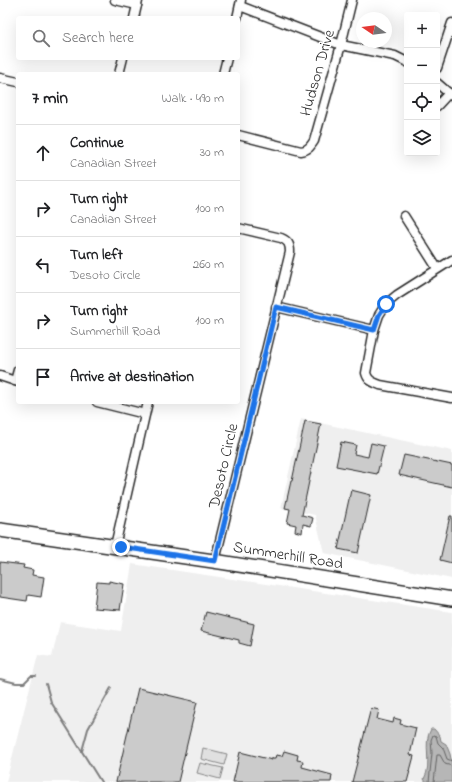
<!DOCTYPE html>
<html lang="en">
<head>
<meta charset="utf-8">
<style>
	body { margin:0; font-family:"Indie Flower",sans-serif; background:#f2f2f2; color:#202124 }
	.controls { position:absolute; right:12px; top:12px; display:grid; overflow:hidden; border-radius:4px; box-shadow:0 4px 16px #0002 }
	.controls button { width:36px; height:36px; display:grid; place-items:center; padding:0; border:0; border-bottom:1px solid #e0e0e0; background:#fff; color:#202124; font:20px sans-serif }
	.compass { position:absolute; left:356px; top:12px; width:36px; height:36px; border-radius:50%; background:#fff; box-shadow:0 4px 16px #0002; rotate:283deg }
	.stop { position:absolute; width:12px; height:12px; margin:-9px; border:3px solid #1a73e8; border-radius:50%; background:#fff }
	.stop.end { background:#1a73e8; border-color:#fff; box-shadow:0 1px 4px #0008 }
	.list { margin:0; padding:0; list-style:none }
	h2 { display:flex; justify-content:space-between; align-items:center; height:52px; margin:0; padding:0 16px; font-size:17px }
	h2 small { font-size:13px; font-weight:400; color:#757577 }
	.list li { display:grid; grid-template-columns:26px 1fr auto; gap:12px; align-items:center; box-sizing:border-box; height:56px; padding:0 16px; border-top:1px solid #e0e0e0 }
	.list b { display:block; font-size:15px; white-space:nowrap }
	.list p { margin:0; font-size:13px; white-space:nowrap; color:#757577 }
	.list em { font-size:13px; font-style:normal; color:#757577 }
	.icon { flex:none; width:22px; height:22px; fill:none; stroke:currentColor; stroke-width:2; stroke-linecap:round; stroke-linejoin:round }
	.map { position:relative; flex:none; width:452px; height:782px; overflow:hidden }
	.search { position:absolute; background:#fff; box-shadow:0 4px 16px #0002; left:16px; top:16px; width:224px; height:44px; display:flex; align-items:center; gap:10px; box-sizing:border-box; padding:0 14px; border-radius:4px; color:#757577; font-size:15px }
	.panel { position:absolute; background:#fff; box-shadow:0 4px 16px #0002; left:16px; top:72px; width:224px; height:332px; border-radius:4px }
	.map>svg:first-child { display:block }
</style>
</head>
<body>
<div class="map">
<svg width="452" height="782" viewBox="0 0 452 782">
	<rect width="100%" height="100%" fill="#fff"/>
	<filter id="ink" filterUnits="userSpaceOnUse"><feTurbulence type="fractalNoise" baseFrequency=".025" numOctaves="2"/><feDisplacementMap in="SourceGraphic" scale="8" xChannelSelector="R" yChannelSelector="G"/><feConvolveMatrix kernelMatrix="1 2 1 2 8 2 1 2 1" color-interpolation-filters="sRGB"/></filter>
	<g filter="url(#ink)">
		<g fill="#efefef">
			<polygon points="301,419 452,451 452,579 324,553 315,515 281,508"/>
			<polygon points="132,564 452,612 452,782 6,782 38,655 52,657 60,622 121,631"/>
		</g>
		<g fill="#e0e0e0" stroke="#868686">
			<polygon points="203,748 227,754 224,765 201,759"/>
			<polygon points="200,763 223,768 220,779 197,773"/>
		</g>
		<path fill="#b6b6b6" stroke="#7e7e7e" d="M431,729H434L440,736L441,741L446,744L450,754L452,763V782H426L424,779C433,764 422,744 431,729Z"/>
		<g fill="none" stroke-linecap="round" stroke-linejoin="round">
			<g stroke="#636363" stroke-width="1">
				<polyline points="429,782 432,753 431,740 433,735 436,736 438,743 443,748 447,759 452,761"/>
				<polyline points="434,782 437,755 440,755 445,764 452,766"/>
			</g>
			<g stroke="#7e7e7e" stroke-width="2">
				<polyline points="0,679 16,683 24,683 31,676 36,676"/>
				<polyline points="46,684 51,702 101,782"/>
				<polyline points="82,751 88,729 111,688"/>
			</g>
		</g>
		<g fill="#cbcbcb" stroke="#2b2b2b">
			<polygon points="305,421 321,424 302,515 313,518 311,526 303,524 302,533 295,531 296,525 287,523 290,509 285,508 291,481 292,481"/>
			<polygon points="341,442 356,445 354,454 368,457 371,443 384,446 377,474 336,466"/>
			<polygon points="404,455 452,465 452,487 399,475"/>
			<polygon points="351,490 371,495 358,553 338,549"/>
			<polygon points="450,516 452,516 452,563 440,560"/>
			<polygon points="0,562 24,565 23,568 33,570 32,575 44,577 41,597 28,595 27,601 0,597"/>
			<polygon points="109,581 124,584 120,610 94,608 97,582 109,583"/>
			<polygon points="206,612 254,624 250,646 239,643 239,640 201,631"/>
			<polygon points="138,688 197,702 178,782 116,782"/>
			<polygon points="371,708 379,710 377,719 393,723 394,718 401,720 400,724 416,728 410,755 414,756 407,782 352,782"/>
			<polygon points="284,751 298,755 297,760 303,761 302,767 332,775 331,782 233,782 240,752 272,760 272,758 275,758 276,755 282,756"/>
		</g>
		<g fill="none" stroke-linecap="round" stroke-linejoin="round">
			<g stroke="#2b2b2b" stroke-width="11">
				<g id="minor">
					<polyline points="115,0 137,5"/>
					<polyline points="240,6 341,45 395,56 407,62"/>
					<polyline points="134,18 138,1"/>
					<polyline points="237,18 241,0"/>
					<polyline points="437,68 452,23"/>
					<polyline points="119,74 123,58"/>
					<polyline points="223,74 227,58"/>
					<polyline points="0,78 18,82"/>
					<polyline points="437,83 452,96"/>
					<polyline points="437,106 449,93"/>
					<path d="M238,135L301,151C308,150 310,147 314,141L341,45L352,0"/>
					<polyline points="404,216 437,268"/>
					<path d="M452,260L397,295L386,304L379,315L374,330L366,373C368,381 373,382 380,385L452,398"/>
					<polyline points="276,307 374,330"/>
					<polyline points="0,376 18,382"/>
					<polyline points="15,381 18,370"/>
					<polyline points="97,402 145,414"/>
					<polyline points="115,546 148,402"/>
					<path d="M215,561L290,252C290,244 288,241 281,238L238,228"/>
				</g>
			</g>
			<g stroke="#2b2b2b" stroke-width="16">
				<polyline id="primary" points="0,530 220,562 452,599"/>
			</g>
			<use href="#minor" stroke="#fff" stroke-width="8"/>
			<use href="#primary" stroke="#fff" stroke-width="13"/>
		</g>
	</g>
	<g fill="none" stroke-linecap="round" stroke-linejoin="round" filter="url(#ink)">
		<polyline stroke="#1a73e8" stroke-width="5" points="121,547 215,561 276,307 374,330 379,315 386,304"/>
	</g>
	<g text-anchor="middle" dominant-baseline="central" stroke-width="3" stroke-linejoin="round" paint-order="stroke">
		<g font-size="16" fill="#2b2b2b" stroke="#fff">
			<text transform="translate(318 73) rotate(-74)">Hudson Drive</text>
			<text transform="translate(224 466) rotate(-77)">Desoto Circle</text>
			<text transform="translate(288 556) rotate(9)">Summerhill Road</text>
		</g>
	</g>
</svg>
<div class="controls">
<button>+</button>
<button>−</button>
<button><svg class="icon" aria-label="locate" viewBox="0 0 24 24"><circle cx="12" cy="12" r="6"/><path d="M12 2v4M12 18v4M2 12h4M18 12h4"/></svg></button>
<button><svg class="icon" aria-label="layers" viewBox="0 0 24 24"><path d="M12 4l9 5-9 5-9-5zM3 14l9 5 9-5"/></svg></button>
</div>
<svg class="compass" viewBox="-18 -18 36 36"><path d="M0-13l5 13h-10z" fill="#e53935"/><path d="M0 13l5-13h-10z" fill="#757577"/></svg>
<div class="stop" style="left:386px;top:304px"></div>
<div class="stop end" style="left:121px;top:547px"></div>
<div class="search"><svg class="icon" aria-label="search" viewBox="0 0 24 24"><circle cx="10" cy="10" r="6"/><path d="M15 15l6 6"/></svg>Search here</div>
<section class="panel">
<h2>7 min<small>Walk · 490 m</small></h2>
<ul class="list">
<li><svg class="icon" aria-label="ahead" viewBox="0 0 24 24"><path d="M12 20V5M6 11l6-6 6 6"/></svg><div><b>Continue</b><p>Canadian Street</p></div><em>30 m</em></li>
<li><svg class="icon" aria-label="right" viewBox="0 0 24 24"><path d="M7 20v-9h11M14 6l5 5-5 5"/></svg><div><b>Turn right</b><p>Canadian Street</p></div><em>100 m</em></li>
<li><svg class="icon" aria-label="left" viewBox="0 0 24 24"><path d="M17 20v-9H6M10 6l-5 5 5 5"/></svg><div><b>Turn left</b><p>Desoto Circle</p></div><em>260 m</em></li>
<li><svg class="icon" aria-label="right" viewBox="0 0 24 24"><path d="M7 20v-9h11M14 6l5 5-5 5"/></svg><div><b>Turn right</b><p>Summerhill Road</p></div><em>100 m</em></li>
<li><svg class="icon" aria-label="arrive" viewBox="0 0 24 24"><path d="M6 21V4h12l-3 4 3 4H6"/></svg><div><b>Arrive at destination</b></div></li>
</ul>
</section>
</div>
</body>
</html>
